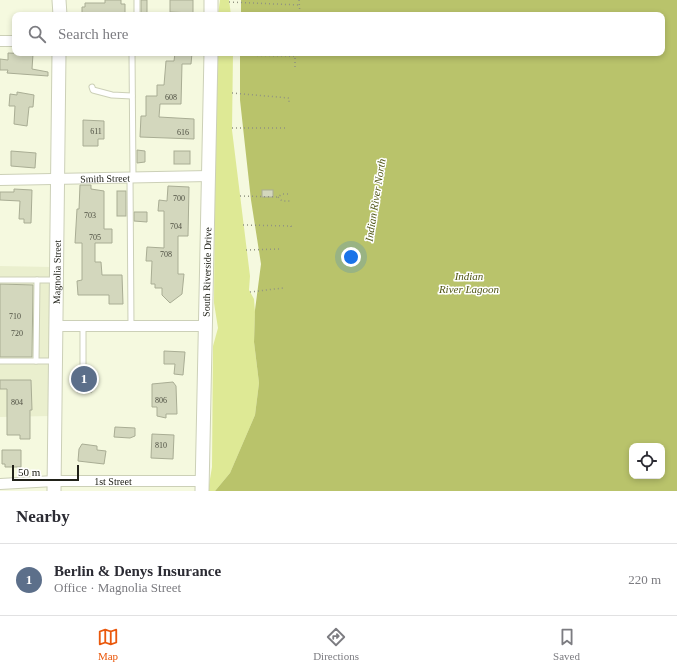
<!DOCTYPE html>
<html lang="en">
<head>
<meta charset="utf-8">
<style>
	body { margin:0; font-family:Georgia,serif; background:#f7f7f7; color:#2b2b33 }
	.controls { position:absolute; right:12px; bottom:12px; display:grid; overflow:hidden; border-radius:8px; box-shadow:0 2px 6px #0003 }
	.controls button { width:36px; height:36px; display:grid; place-items:center; padding:0; border:0; border-bottom:1px solid #e1e1e2; background:#fff; color:#2b2b33; font:20px sans-serif }
	.scale { position:absolute; left:12px; bottom:10px; width:67px; box-sizing:border-box; padding-left:4px; border:2px solid #212219; border-top:0; font-size:11px; line-height:14px; white-space:nowrap; color:#212219; -webkit-text-stroke:3px #fff; paint-order:stroke }
	.you { position:absolute; left:351px; top:257px; width:14px; height:14px; margin:-10px; border:3px solid #fff; border-radius:50%; background:#1a73e8; box-shadow:0 0 0 6px #1a73e833 }
	.badge { display:grid; place-items:center; width:26px; height:26px; border-radius:50%; background:#ea580c; color:#fff; font-size:13px; font-weight:700 }
	.pin { position:absolute; translate:-50% -50%; border:2px solid #fff; box-shadow:0 1px 4px #0006 }
	.list { margin:0; padding:0; list-style:none }
	h2 { display:flex; justify-content:space-between; align-items:center; height:52px; margin:0; padding:0 16px; font-size:17px }
	h2 small { font-size:13px; font-weight:400; color:#7c7c81 }
	.list li { display:grid; grid-template-columns:26px 1fr auto; gap:12px; align-items:center; box-sizing:border-box; height:72px; padding:0 16px; border-top:1px solid #e1e1e2 }
	.list b { display:block; font-size:15px; white-space:nowrap }
	.list p { margin:0; font-size:13px; white-space:nowrap; color:#7c7c81 }
	.list em { font-size:13px; font-style:normal; color:#7c7c81 }
	.icon { flex:none; width:22px; height:22px; fill:none; stroke:currentColor; stroke-width:2; stroke-linecap:round; stroke-linejoin:round }
	.map { position:relative; flex:none; width:677px; height:491px; overflow:hidden }
	.search { position:absolute; background:#fff; box-shadow:0 2px 6px #0003; left:12px; right:12px; top:12px; height:44px; display:flex; align-items:center; gap:10px; box-sizing:border-box; padding:0 14px; border-radius:8px; color:#7c7c81; font-size:15px }
	.sheet { height:124px; background:#fff }
	nav { display:flex; justify-content:space-around; align-items:center; box-sizing:border-box; height:56px; border-top:1px solid #e1e1e2; background:#fff; font-size:11px; color:#7c7c81 }
	nav a { display:grid; justify-items:center; gap:2px }
	nav .on { color:#ea580c }
	.map>svg:first-child { display:block }
</style>
</head>
<body>
<div class="map">
<svg width="677" height="491" viewBox="0 0 677 491">
	<rect width="100%" height="100%" fill="#f5f9df"/>
	<polygon fill="#eaefce" points="0,266 51,267 50,416 0,417"/>
	<g fill="#dee995">
		<polygon points="220,0 229,0 231,15 218,15"/>
		<polygon points="216,53 233,53 232,130 250,276 249,290 254,299 255,312 254,342 259,383 255,415 230,473 215,491 208,491 212,467 213,346 218,328 214,303"/>
	</g>
	<path fill="#b9c36b" fill-rule="evenodd" d="M241,0H677V491H215L230,473L255,415L259,383L254,342L255,310L261,264L251,200L240,100V53H662V15H241ZM632,446H662V476H632Z"/>
	<g fill="#d3d7bd" stroke="#a9ad94">
		<polygon points="105,0 121,0 121,4 125,4 125,15 82,15 82,7 85,7 85,3 105,3"/>
		<rect x="141" y="0" width="6" height="15"/>
		<polygon points="170,0 193,0 193,13 170,12"/>
		<polygon points="8,53 33,54 32,69 48,72 48,76 7,73 8,70 0,70 0,59 8,60"/>
		<polygon points="175,53 192,53 191,64 182,64 181,104 160,104 159,117 194,119 194,139 140,137 141,116 146,116 146,96 157,96 157,85 164,85 166,61 174,61"/>
		<polygon points="17,92 34,95 33,107 29,107 27,126 14,124 15,106 9,106 10,94 17,95"/>
		<polygon points="83,120 104,121 104,139 98,139 98,146 83,146"/>
		<polygon points="137,150 145,151 145,162 137,163"/>
		<polygon points="11,151 36,153 35,168 11,166"/>
		<rect x="174" y="151" width="16" height="13"/>
		<polygon points="80,185 91,185 91,189 104,191 104,229 112,229 112,243 95,243 95,262 101,262 102,275 122,275 123,304 109,304 109,295 78,295 77,281 82,280 82,243 75,243 77,209 79,209"/>
		<polygon points="168,186 189,187 188,236 178,236 178,274 184,274 182,294 170,303 162,295 162,288 155,288 155,284 151,284 152,261 146,261 147,247 164,248 164,211 158,211 159,200 167,201"/>
		<polygon points="14,189 32,190 31,223 24,223 24,219 19,219 20,201 0,200 0,192 14,192"/>
		<rect x="262" y="190" width="11" height="7"/>
		<rect x="117" y="191" width="9" height="25"/>
		<polygon points="134,212 147,212 147,222 134,221"/>
		<polygon points="0,284 33,285 32,357 0,357"/>
		<polygon points="164,351 185,352 183,375 174,374 175,364 164,364"/>
		<polygon points="82,369 92,370 92,392 77,392 77,383 82,384"/>
		<polygon points="0,380 31,380 32,410 30,410 30,439 20,439 20,435 7,435 7,389 0,389"/>
		<polygon points="173,382 176,386 177,414 166,414 166,418 157,416 157,407 152,407 152,384"/>
		<polygon points="115,427 135,428 135,436 130,438 114,437"/>
		<polygon points="152,434 174,435 173,459 151,458"/>
		<polygon points="82,444 97,446 97,450 106,451 104,464 78,461 79,449"/>
		<polygon points="2,450 21,450 21,467 5,467 5,464 2,464"/>
	</g>
	<g fill="none" stroke-linecap="round" stroke-linejoin="round">
		<g stroke="#ccd0b7" stroke-width="7">
			<g id="service">
				<polyline points="137,15 137,0"/>
				<polyline points="132,53 133,177"/>
				<polyline points="92,87 93,90 112,95 132,96"/>
				<polyline points="130,177 131,326"/>
				<polyline points="0,280 37,280"/>
				<polyline points="0,361 36,361"/>
				<polyline points="55,361 36,361 37,280 55,280"/>
				<polyline points="83,364 83,326"/>
			</g>
		</g>
		<g stroke="#ccd0b7" stroke-width="12">
			<g id="minor">
				<polyline points="0,41 15,41"/>
				<path id="s1" d="M0,180L209,176"/>
				<polyline points="55,326 206,326"/>
				<path id="s2" d="M0,484L54,481H202"/>
			</g>
		</g>
		<g stroke="#ccd0b7" stroke-width="15">
			<g id="tertiary">
				<polyline points="59,0 60,15"/>
				<polyline points="211,15 211,0"/>
				<path id="s3" d="M54,491L59,53"/>
				<path id="s4" d="M202,491L211,53"/>
			</g>
		</g>
		<g stroke="#919381" stroke-width="1.5" stroke-dasharray="1 3" stroke-linecap="butt">
			<polyline points="299,0 300,15"/>
			<polyline points="229,2 299,5"/>
			<polyline points="233,55 295,56 295,67"/>
			<polyline points="232,93 289,98 289,103"/>
			<polyline points="232,128 287,128"/>
			<polyline points="240,196 278,197 282,194 291,194"/>
			<polyline points="278,197 282,201 291,201"/>
			<polyline points="243,225 291,226 291,230"/>
			<polyline points="246,250 279,249"/>
			<polyline points="250,292 283,288"/>
		</g>
		<use href="#service" stroke="#fff" stroke-width="5"/>
		<use href="#minor" stroke="#fff" stroke-width="10"/>
		<use href="#tertiary" stroke="#fff" stroke-width="13"/>
	</g>
	<g text-anchor="middle" dominant-baseline="central" stroke-width="3" stroke-linejoin="round" paint-order="stroke">
		<g font-size="8" fill="#4e4f42">
			<text x="171" y="97">608</text>
			<text x="96" y="131">611</text>
			<text x="183" y="132">616</text>
			<text x="179" y="198">700</text>
			<text x="90" y="215">703</text>
			<text x="176" y="226">704</text>
			<text x="95" y="237">705</text>
			<text x="166" y="254">708</text>
			<text x="15" y="316">710</text>
			<text x="17" y="333">720</text>
			<text x="161" y="400">806</text>
			<text x="17" y="402">804</text>
			<text x="161" y="445">810</text>
		</g>
		<g font-size="10" fill="#212219" stroke="#fff">
			<text stroke="none"><textPath href="#s1" startOffset="105">Smith Street</textPath></text>
			<text stroke="none"><textPath href="#s3" startOffset="219">Magnolia Street</textPath></text>
			<text stroke="none"><textPath href="#s4" startOffset="219">South Riverside Drive</textPath></text>
			<text stroke="none"><textPath href="#s2" startOffset="113">1st Street</textPath></text>
		</g>
		<g font-size="11" font-style="italic" fill="#505615" stroke="#fff">
			<text transform="translate(375 200) rotate(-81)">Indian River North</text>
			<text x="469" y="276">Indian<tspan x="469" dy="13">River Lagoon</tspan></text>
		</g>
	</g>
</svg>
<div class="controls">
<button><svg class="icon" aria-label="locate" viewBox="0 0 24 24"><circle cx="12" cy="12" r="6"/><path d="M12 2v4M12 18v4M2 12h4M18 12h4"/></svg></button>
</div>
<div class="scale">50 m</div>
<div class="you"></div>
<div class="pin badge" style="left:84px;top:379px;background:#5c6f8a">1</div>
<div class="search"><svg class="icon" aria-label="search" viewBox="0 0 24 24"><circle cx="10" cy="10" r="6"/><path d="M15 15l6 6"/></svg>Search here</div>
</div>
<section class="sheet">
<h2>Nearby<small></small></h2>
<ul class="list">
<li><span class="badge" style="background:#5c6f8a">1</span><div><b>Berlin &amp; Denys Insurance</b><p>Office · Magnolia Street</p></div><em>220 m</em></li>
</ul>
</section>
<nav>
<a class="on"><svg class="icon" aria-label="map" viewBox="0 0 24 24"><path d="M3 6l6-2 6 2 6-2v14l-6 2-6-2-6 2zM9 4v14M15 6v14"/></svg>Map</a>
<a><svg class="icon" aria-label="directions" viewBox="0 0 24 24"><path d="M12 3l9 9-9 9-9-9zM9 14v-3h6M13 9l2 2-2 2"/></svg>Directions</a>
<a><svg class="icon" aria-label="saved" viewBox="0 0 24 24"><path d="M7 4h10v16l-5-4-5 4z"/></svg>Saved</a>
</nav>
</body>
</html>
